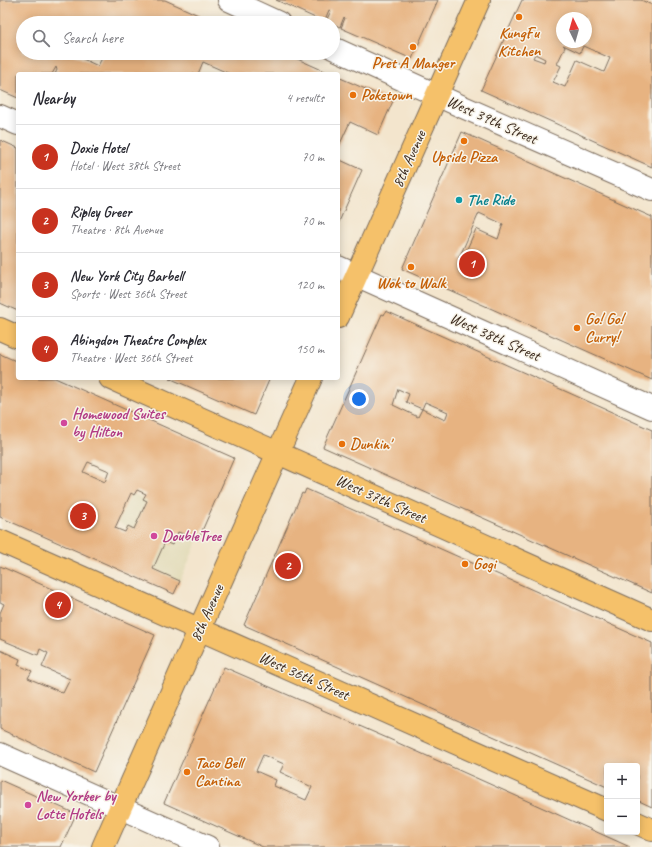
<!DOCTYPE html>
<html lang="en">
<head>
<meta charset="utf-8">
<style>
	body { margin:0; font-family:Caveat,sans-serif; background:#f2f2f3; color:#2b2b33 }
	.controls { position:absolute; right:12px; bottom:12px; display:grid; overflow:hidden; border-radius:4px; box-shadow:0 2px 10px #0003 }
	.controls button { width:36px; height:36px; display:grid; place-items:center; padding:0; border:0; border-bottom:1px solid #e1e1e2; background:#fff; color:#2b2b33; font:20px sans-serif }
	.compass { position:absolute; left:556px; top:12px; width:36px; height:36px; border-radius:50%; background:#fff; box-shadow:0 2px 10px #0003; rotate:355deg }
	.you { position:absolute; left:359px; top:399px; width:14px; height:14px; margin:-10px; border:3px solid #fff; border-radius:50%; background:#1a73e8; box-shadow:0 0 0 6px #1a73e833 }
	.badge { display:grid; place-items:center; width:26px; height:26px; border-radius:50%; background:#c8321e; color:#fff; font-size:13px; font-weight:700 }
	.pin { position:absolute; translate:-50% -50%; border:2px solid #fff; box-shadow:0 1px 4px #0006 }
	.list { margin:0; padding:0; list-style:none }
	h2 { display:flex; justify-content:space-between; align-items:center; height:52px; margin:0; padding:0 16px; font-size:17px }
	h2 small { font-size:13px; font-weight:400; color:#7c7c81 }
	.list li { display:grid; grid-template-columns:26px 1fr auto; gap:12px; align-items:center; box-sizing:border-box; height:64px; padding:0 16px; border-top:1px solid #e1e1e2 }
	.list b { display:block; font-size:15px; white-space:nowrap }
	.list p { margin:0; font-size:13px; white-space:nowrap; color:#7c7c81 }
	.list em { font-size:13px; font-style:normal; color:#7c7c81 }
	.icon { flex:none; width:22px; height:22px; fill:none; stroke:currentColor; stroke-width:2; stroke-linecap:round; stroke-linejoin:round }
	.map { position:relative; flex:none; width:652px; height:847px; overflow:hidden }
	.search { position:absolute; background:#fff; box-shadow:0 2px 10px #0003; left:16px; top:16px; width:324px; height:44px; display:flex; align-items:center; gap:10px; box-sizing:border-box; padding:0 14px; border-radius:22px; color:#7c7c81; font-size:15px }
	.panel { position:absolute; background:#fff; box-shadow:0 2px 10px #0003; left:16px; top:72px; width:324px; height:308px; border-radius:4px }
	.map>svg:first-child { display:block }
</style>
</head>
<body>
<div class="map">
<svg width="652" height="847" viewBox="0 0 652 847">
	<rect width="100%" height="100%" fill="#f7f3e8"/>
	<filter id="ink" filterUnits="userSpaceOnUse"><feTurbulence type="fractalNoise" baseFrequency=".025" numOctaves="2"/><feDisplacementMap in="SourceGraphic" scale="8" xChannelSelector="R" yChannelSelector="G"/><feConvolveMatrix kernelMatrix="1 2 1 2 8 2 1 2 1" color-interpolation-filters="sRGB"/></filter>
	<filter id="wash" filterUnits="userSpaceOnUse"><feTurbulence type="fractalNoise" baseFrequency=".012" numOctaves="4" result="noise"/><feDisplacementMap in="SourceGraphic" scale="16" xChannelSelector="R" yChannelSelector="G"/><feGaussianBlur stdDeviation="0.9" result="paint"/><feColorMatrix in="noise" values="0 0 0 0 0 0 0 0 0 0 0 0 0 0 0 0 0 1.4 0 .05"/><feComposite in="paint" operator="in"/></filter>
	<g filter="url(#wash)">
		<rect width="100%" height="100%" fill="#f3e5cd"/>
		<polygon fill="#e3dcba" points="131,493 204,526 180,581 123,555 134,530 118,522"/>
		<g id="blocks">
			<g fill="#e7b381" fill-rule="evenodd">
				<polygon points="0,0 165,0 216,23 23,23 23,53 70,53 98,66 104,54 101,53 284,53 331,74 230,74 203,62 198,74 55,74 57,70 56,67 52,74 18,74 18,98 0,90"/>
				<polygon points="276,0 438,0 412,59 341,28 345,18 344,17 340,27 326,21 331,11 329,10 324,22"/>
				<path d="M522,0H641L652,5V167L481,90ZM562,18H586V42H562ZM563,45L580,53L583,46L610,58L604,72L577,60L565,87L553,82L561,66L557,64L565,47ZM535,54L545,59L544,62L533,58Z"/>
				<polygon points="338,77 393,101 378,135 350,122 338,148"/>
				<path d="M462,132L652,217V380L402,269ZM479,213L503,224L498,239L476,229L462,260L459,258Z"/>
				<polygon points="0,140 18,148 18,311 0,303"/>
				<polygon points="338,159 362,170 338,224"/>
				<path d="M386,311L652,430V593L323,447L382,314L384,315ZM398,389L409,394L406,402L422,409L425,402L448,412L445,420L422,409L418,417L393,405Z"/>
				<path d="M0,354L18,362V378H55L234,458L198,540L178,532L172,545L165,542L153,569L180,581L174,594L0,517ZM88,462L109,471L105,482L83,472ZM137,490L146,494L143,499L147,501L134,529L128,526L125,532L115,528L131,493L134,495Z"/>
				<polygon points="169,378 270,378 254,415"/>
				<polygon points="306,489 652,643 652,807 637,800 637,766 607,766 607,787 244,625 302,493 304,494"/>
				<polygon points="0,566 155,635 94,772 0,729 0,650 20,659 18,665 32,671 28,678 63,693 70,679 42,667 48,653 40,649 38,655 0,639 0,613 4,604 0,602"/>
				<path d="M224,667L387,738L630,847H263L164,803ZM263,755L284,764L280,772L312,787L306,800L274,786L276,780L256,771Z"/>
				<polygon points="0,780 76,814 61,847 0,847"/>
			</g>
		</g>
	</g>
	<g filter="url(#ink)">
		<use href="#blocks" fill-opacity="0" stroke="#7b6b5b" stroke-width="1"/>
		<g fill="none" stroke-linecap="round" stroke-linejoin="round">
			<g stroke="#7b6b5b" stroke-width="24">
				<g id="minor">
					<polyline points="229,0 279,23"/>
					<polyline points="333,48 463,107 652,190"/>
					<polyline points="0,116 18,124"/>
					<polyline points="338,267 652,408"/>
					<polyline points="0,754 208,847"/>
				</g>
			</g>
			<g stroke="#7b6b5b" stroke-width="24">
				<g id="major">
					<polyline points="338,317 479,0"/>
					<polyline points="0,329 18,337"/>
					<polyline points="110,378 652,620"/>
					<polyline points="0,541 607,810"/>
					<polyline points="637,823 652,830"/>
					<polyline points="103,847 311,378"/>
				</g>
			</g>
			<use href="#minor" stroke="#fff" stroke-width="22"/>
			<use href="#major" stroke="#f5c16b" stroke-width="22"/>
		</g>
	</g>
	<g fill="#e8710a" stroke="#f7f3e8" stroke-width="1.5">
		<circle cx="519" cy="17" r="4"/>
		<circle cx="413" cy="47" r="4"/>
		<circle cx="353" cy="95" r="4"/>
		<circle cx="464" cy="141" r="4"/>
		<circle cx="411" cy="267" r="4"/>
		<circle cx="577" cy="328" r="4"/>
		<circle cx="342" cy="444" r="4"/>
		<circle cx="465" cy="564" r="4"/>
		<circle cx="187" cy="772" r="4"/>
	</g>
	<circle fill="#0f9aa8" stroke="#f7f3e8" stroke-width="1.5" cx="459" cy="200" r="4"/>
	<g fill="#d1479c" stroke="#f7f3e8" stroke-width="1.5">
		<circle cx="64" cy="423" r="4"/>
		<circle cx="154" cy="536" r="4"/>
		<circle cx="28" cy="805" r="4"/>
	</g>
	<g text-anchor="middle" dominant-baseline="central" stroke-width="3" stroke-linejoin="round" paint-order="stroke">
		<g font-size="16" font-weight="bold" fill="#c56008" stroke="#f7f3e8" text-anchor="start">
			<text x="519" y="33" text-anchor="middle">KungFu<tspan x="519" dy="18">Kitchen</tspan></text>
			<text x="413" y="63" text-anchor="middle">Pret A Manger</text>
			<text x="361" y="95">Poketown</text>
			<text x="464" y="157" text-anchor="middle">Upside Pizza</text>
			<text x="411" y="283" text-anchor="middle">Wok to Walk</text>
			<text x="585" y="319">Go! Go!<tspan x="585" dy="18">Curry!</tspan></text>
			<text x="350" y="444">Dunkin'</text>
			<text x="473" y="564">Gogi</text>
			<text x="195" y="763">Taco Bell<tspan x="195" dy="18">Cantina</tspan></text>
		</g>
		<g font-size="16" fill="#3b2a1e" stroke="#f7f3e8">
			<text transform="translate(492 120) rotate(24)">West 39th Street</text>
			<text transform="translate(409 159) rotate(-66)">8th Avenue</text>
			<text transform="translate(495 337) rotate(24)">West 38th Street</text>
			<text transform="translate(381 499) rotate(24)">West 37th Street</text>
			<text transform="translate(207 613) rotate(-66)">8th Avenue</text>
			<text transform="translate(304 676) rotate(24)">West 36th Street</text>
		</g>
		<g font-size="16" font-weight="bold" fill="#0d838f" stroke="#f7f3e8" text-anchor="start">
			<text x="467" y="200">The Ride</text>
		</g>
		<g font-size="16" font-weight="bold" fill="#b23c85" stroke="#f7f3e8" text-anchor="start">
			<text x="72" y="414">Homewood Suites<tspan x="72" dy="18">by Hilton</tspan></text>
			<text x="162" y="536">DoubleTree</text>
			<text x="36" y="796">New Yorker by<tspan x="36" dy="18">Lotte Hotels</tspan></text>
		</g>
	</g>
</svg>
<div class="controls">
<button>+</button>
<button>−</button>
</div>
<svg class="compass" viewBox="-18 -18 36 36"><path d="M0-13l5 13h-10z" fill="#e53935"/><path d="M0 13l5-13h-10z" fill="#7c7c81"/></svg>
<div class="you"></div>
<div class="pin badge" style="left:472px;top:264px">1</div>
<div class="pin badge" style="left:288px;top:566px">2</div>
<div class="pin badge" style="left:83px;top:516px">3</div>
<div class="pin badge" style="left:58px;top:605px">4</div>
<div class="search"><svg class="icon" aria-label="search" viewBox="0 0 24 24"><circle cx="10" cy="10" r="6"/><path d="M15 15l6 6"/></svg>Search here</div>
<section class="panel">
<h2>Nearby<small>4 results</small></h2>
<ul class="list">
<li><span class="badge">1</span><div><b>Doxie Hotel</b><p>Hotel · West 38th Street</p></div><em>70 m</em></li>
<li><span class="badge">2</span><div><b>Ripley Greer</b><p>Theatre · 8th Avenue</p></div><em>70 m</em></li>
<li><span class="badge">3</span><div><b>New York City Barbell</b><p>Sports · West 36th Street</p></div><em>120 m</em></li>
<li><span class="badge">4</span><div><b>Abingdon Theatre Complex</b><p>Theatre · West 36th Street</p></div><em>150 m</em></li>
</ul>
</section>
</div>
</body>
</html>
